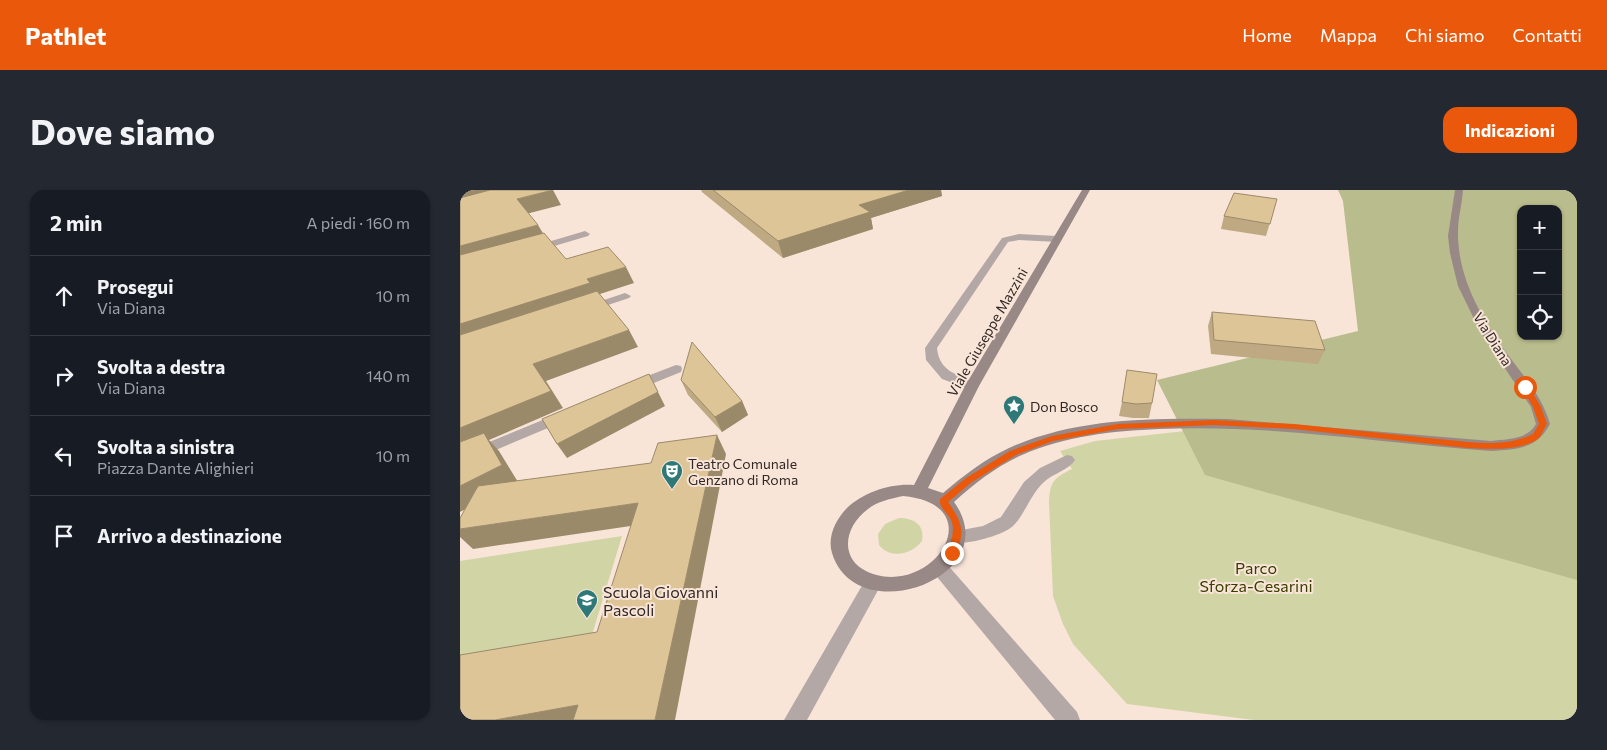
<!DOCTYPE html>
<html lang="it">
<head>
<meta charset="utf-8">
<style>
	body { margin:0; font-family:Commissioner,sans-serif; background:#242831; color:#f1f3f6 }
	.controls { position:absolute; right:15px; top:15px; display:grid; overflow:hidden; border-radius:10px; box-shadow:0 1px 4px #0004 }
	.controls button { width:45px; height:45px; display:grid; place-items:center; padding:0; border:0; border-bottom:1px solid #363941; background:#171b24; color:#f1f3f6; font:25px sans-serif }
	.stop { position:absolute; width:15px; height:15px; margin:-11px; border:4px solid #ea580c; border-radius:50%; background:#fff }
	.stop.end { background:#ea580c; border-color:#fff; box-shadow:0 1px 5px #0008 }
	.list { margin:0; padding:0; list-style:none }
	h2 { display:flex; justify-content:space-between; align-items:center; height:65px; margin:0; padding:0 20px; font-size:21px }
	h2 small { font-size:16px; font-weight:400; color:#9ea1a6 }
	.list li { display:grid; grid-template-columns:32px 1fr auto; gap:15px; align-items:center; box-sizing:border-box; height:80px; padding:0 20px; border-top:1px solid #363941 }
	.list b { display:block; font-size:19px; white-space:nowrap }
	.list p { margin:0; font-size:16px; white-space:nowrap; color:#9ea1a6 }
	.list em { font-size:16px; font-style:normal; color:#9ea1a6 }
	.icon { flex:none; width:28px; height:28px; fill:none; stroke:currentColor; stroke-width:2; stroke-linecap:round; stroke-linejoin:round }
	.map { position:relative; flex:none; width:1117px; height:530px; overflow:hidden; border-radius:15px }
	header { display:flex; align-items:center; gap:30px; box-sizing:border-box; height:70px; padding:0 25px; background:#ea580c; color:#fff }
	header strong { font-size:24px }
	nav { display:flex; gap:28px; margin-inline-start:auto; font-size:18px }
	.intro { display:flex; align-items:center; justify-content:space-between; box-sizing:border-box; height:120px; padding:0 30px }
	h1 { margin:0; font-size:35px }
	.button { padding:12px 22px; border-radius:15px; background:#ea580c; color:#fff; font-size:18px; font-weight:700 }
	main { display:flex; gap:30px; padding:0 30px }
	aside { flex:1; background:#171b24; border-radius:15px; box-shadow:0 1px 4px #0004 }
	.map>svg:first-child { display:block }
</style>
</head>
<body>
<header>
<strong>Pathlet</strong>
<nav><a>Home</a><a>Mappa</a><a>Chi siamo</a><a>Contatti</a></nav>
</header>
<div class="intro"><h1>Dove siamo</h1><a class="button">Indicazioni</a></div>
<main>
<aside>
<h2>2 min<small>A piedi · 160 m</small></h2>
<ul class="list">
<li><svg class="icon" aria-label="ahead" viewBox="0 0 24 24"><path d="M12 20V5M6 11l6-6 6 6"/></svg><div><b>Prosegui</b><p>Via Diana</p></div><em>10 m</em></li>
<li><svg class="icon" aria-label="right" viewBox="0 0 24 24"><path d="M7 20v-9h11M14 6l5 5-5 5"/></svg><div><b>Svolta a destra</b><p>Via Diana</p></div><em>140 m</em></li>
<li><svg class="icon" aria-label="left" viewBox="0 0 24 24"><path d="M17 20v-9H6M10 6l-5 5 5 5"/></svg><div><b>Svolta a sinistra</b><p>Piazza Dante Alighieri</p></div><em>10 m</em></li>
<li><svg class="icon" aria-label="arrive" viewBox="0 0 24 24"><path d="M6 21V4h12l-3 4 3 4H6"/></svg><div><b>Arrivo a destinazione</b></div></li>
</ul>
</aside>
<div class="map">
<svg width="1117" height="530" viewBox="0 0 1117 530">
	<rect width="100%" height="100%" fill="#f9e5d8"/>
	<g fill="#d1d4a5">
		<path d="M725,241L1117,317V530H794L667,514L613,454L603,434L593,406L589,312C590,291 594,288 612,279L600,261L635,251Z"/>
		<path d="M439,328C453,328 465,334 462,351C452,364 431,370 419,355L418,344L425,334Z"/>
		<polygon points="162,346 132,445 0,468 0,371"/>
	</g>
	<path fill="#b9bc8c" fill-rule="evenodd" d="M878,0H1117V390L745,285L697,190L898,141L883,11ZM1061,19H1098V146H1061Z"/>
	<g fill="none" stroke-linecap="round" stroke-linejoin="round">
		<g fill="#b3a8a6" fill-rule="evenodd">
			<path d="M559,44L597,46L602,49L597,52L559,50L548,52L477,158C479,181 497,185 517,193L519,196L512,200L482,189L466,170L465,158L542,48Z"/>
			<path d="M607,265L612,266L615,270C609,280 592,284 584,292C570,305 564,326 553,336C542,346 504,356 491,352L488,347L491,342L523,336L541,327L564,292L580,278Z"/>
		</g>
		<g fill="#b3a8a6" fill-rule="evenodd">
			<polygon points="125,41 130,44 128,46 74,62 69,59 71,57"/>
			<polygon points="165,103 171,106 169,108 127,122 121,119 123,117"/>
			<polygon points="216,175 221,176 222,179 221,182 179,199 169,199 167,196 169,193"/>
			<polygon points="102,222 107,224 109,227 107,230 0,275 0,264"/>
			<polygon points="479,370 485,372 617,522 620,530 595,530 473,382 470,377 473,372"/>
			<polygon points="413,385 419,387 422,393 347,530 324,530 407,387"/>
		</g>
		<path fill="#988886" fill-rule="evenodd" d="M622,0H630L519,196L468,298L483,303C503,286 525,269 549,258C617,227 695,228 768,229L1031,251C1047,249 1067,250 1076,234L1071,217L1021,143L998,96L990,63L988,46L995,0H1003C1002,14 998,28 998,41C997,89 1024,133 1051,169C1067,190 1083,209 1090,234C1077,259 1057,259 1031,261C920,253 810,234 699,239C652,241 605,246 562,265C537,276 514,294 494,312C548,387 396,442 372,363C367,347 376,329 387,318C404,302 431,293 454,295L505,196ZM443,306C531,314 476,404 413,384C379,373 382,338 408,319C418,311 430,309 443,306Z"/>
	</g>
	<g fill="#bea983">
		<polygon points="241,0 481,0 482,6 411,28 413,39 323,68 242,2"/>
		<polygon points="817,9 806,46 761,39 764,26"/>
		<polygon points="752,122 865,160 858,174 751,164 748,136"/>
		<polygon points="221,190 282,211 288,225 262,242 228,205"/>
		<polygon points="662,212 692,213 689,228 673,228 659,226"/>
	</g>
	<g fill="#9b8a6a">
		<polygon points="0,0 64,0 0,15"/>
		<polygon points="93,0 101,15 66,24 57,9"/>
		<polygon points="449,0 481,0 482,6 411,28 413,39 323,68 318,51 399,15"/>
		<polygon points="78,35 87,50 0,75 0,56"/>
		<polygon points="166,77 174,93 137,105 0,155 0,134 127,89"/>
		<polygon points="169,140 178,157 86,191 103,218 29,250 39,261 58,292 0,322 0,238 73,174"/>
		<polygon points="189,184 205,216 107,268 97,254"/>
		<polygon points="282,211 288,225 262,242 255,227"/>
		<polygon points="257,245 266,264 215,530 195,530"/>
		<polygon points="178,313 191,333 13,359 0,347 0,339"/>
		<polygon points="118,515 137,530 35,530"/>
	</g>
	<g fill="#ddc598" stroke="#9b8a6a">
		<polygon points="30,0 93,0 57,9 78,35 0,56 0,8"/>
		<polygon points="253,0 449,0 399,15 410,22 318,51"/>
		<polygon points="774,3 817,9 810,34 764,26"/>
		<polygon points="84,43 106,69 148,57 166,77 127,89 130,93 0,134 0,65"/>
		<polygon points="137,101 169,140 73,174 91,201 0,238 0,145"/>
		<polygon points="752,122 855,131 865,160 754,150"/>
		<polygon points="232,152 282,211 255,227 221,190"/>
		<polygon points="667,180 697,184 692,213 676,214 662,212"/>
		<polygon points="189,184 198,202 97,254 82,229"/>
		<polygon points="24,243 42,275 0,296 0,252"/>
		<polygon points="257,245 195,530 113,530 118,515 35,530 0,530 0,465 137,442 178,313 0,339 0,328 18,296 191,273 198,253"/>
	</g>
	<path fill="#ea580c" d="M1065,194L1068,195L1081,217L1087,234C1084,238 1082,245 1079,248C1064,261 1026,259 1008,258L834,239L754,235L658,239L593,251L556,265L512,292L488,312C502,332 506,342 495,365H488L487,363C490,353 496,341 491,330C488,323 478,317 480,309L506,288L550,261L592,246L658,234L754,230L834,234L1008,252C1031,254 1052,254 1073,244L1079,234L1073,217L1062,197Z"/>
	<defs>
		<g id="sight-pin" transform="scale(1.125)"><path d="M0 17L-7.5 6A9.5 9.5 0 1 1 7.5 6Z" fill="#2e7878" stroke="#f9e5d8"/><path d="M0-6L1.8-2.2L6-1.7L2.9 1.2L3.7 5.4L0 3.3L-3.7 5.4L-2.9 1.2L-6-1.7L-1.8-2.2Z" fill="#fff"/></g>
		<g id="theatre-pin" transform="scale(1.125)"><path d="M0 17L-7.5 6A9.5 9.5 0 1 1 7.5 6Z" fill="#2e7878" stroke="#f9e5d8"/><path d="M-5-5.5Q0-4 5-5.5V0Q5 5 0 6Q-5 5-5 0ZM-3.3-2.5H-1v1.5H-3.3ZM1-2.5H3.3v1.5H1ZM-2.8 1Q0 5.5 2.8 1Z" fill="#fff"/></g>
		<g id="school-pin" transform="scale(1.125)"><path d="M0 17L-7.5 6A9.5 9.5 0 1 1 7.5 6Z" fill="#2e7878" stroke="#f9e5d8"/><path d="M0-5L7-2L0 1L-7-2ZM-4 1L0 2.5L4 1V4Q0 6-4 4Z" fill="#fff"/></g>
	</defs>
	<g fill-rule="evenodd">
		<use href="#sight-pin" x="554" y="216"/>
		<use href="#theatre-pin" x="212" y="281"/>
		<use href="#school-pin" x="127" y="410"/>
	</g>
	<g text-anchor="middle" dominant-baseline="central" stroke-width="4" stroke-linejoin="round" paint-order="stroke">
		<g font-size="14" fill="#302824" stroke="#f9e5d8">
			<text transform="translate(527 142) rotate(-60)">Viale Giuseppe Mazzini</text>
			<text transform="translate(1033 149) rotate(58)">Via Diana</text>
		</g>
		<g font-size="14" fill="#302824" stroke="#f9e5d8" text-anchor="start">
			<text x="570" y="216">Don Bosco</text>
			<text x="228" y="273">Teatro Comunale<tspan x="228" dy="16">Genzano di Roma</tspan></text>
		</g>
		<g font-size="16" fill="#3a3b00" stroke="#f9e5d8">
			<text x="796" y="377">Parco<tspan x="796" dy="18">Sforza-Cesarini</tspan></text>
		</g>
		<g font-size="16" fill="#302824" stroke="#f9e5d8" text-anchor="start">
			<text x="143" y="401">Scuola Giovanni<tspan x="143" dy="18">Pascoli</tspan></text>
		</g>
	</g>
</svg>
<div class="controls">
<button>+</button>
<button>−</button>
<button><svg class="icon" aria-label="locate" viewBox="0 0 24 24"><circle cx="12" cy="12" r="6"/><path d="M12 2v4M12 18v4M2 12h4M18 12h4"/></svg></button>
</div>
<div class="stop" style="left:1065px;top:197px"></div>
<div class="stop end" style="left:492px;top:363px"></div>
</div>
</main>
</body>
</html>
